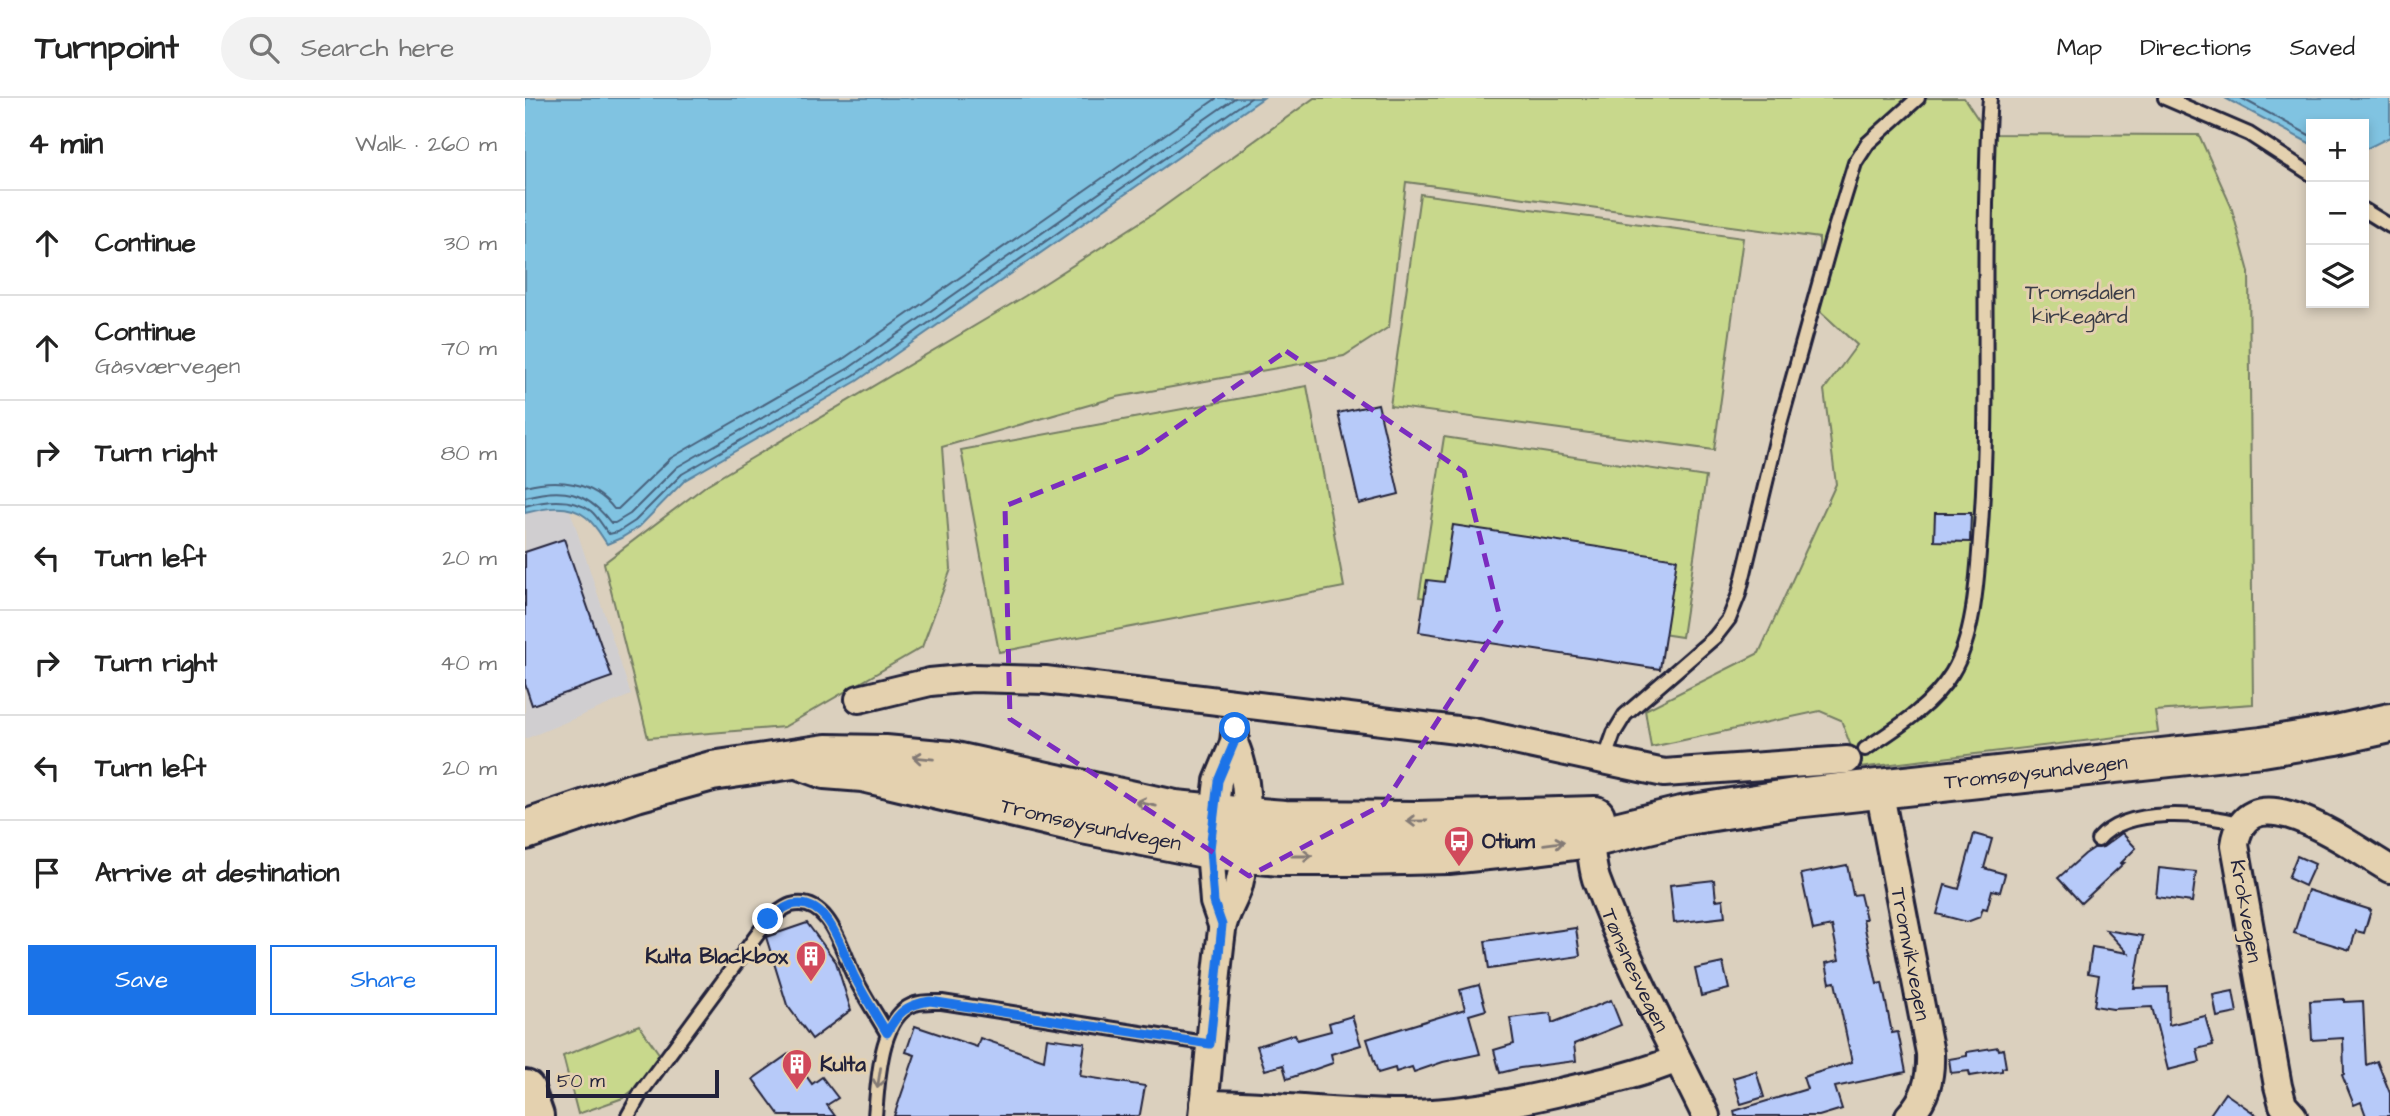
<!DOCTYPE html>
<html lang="en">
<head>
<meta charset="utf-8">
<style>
	body { margin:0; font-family:"Architects Daughter",sans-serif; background:#f2f2f2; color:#222 }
	.controls { position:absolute; right:21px; top:21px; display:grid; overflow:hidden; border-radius:0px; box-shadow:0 4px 10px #0003 }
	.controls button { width:63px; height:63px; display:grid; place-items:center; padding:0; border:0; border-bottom:2px solid #e0e0e0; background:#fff; color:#222; font:35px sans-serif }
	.scale { position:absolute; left:21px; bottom:18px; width:173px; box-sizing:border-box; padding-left:7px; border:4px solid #22223b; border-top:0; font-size:19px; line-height:24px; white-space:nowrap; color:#22223b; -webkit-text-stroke:5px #e4d1af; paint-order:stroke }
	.stop { position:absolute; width:21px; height:21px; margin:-16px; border:5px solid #1a73e8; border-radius:50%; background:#fff }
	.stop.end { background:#1a73e8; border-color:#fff; box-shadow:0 2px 7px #0008 }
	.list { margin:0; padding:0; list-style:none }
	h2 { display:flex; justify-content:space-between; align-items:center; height:91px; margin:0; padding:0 28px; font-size:30px }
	h2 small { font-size:23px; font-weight:400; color:#767676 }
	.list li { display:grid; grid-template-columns:46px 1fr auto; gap:21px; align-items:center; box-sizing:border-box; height:105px; padding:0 28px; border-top:2px solid #e0e0e0 }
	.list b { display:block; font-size:26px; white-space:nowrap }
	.list p { margin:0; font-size:23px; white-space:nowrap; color:#767676 }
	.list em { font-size:23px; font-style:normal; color:#767676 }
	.actions { display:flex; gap:14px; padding:21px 28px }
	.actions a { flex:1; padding:16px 0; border:2px solid #1a73e8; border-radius:0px; text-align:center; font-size:24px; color:#1a73e8 }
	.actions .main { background:#1a73e8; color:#fff }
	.icon { flex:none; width:38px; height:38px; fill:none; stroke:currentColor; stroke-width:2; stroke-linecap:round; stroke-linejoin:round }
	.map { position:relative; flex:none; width:1865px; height:1018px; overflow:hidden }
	header { display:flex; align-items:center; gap:42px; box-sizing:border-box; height:98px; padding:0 35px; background:#fff; border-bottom:2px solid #e0e0e0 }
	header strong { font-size:33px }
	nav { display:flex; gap:38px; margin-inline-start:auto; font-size:24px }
	.search { width:490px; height:63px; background:#f2f2f2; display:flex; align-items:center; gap:18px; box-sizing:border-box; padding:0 24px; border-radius:38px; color:#767676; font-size:26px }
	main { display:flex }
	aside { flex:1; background:#fff }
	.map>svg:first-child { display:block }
</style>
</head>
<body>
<header>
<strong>Turnpoint</strong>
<div class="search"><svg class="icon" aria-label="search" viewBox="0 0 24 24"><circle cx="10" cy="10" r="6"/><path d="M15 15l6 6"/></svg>Search here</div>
<nav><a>Map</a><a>Directions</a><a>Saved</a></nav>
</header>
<main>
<aside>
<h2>4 min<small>Walk · 260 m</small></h2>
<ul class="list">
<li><svg class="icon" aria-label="ahead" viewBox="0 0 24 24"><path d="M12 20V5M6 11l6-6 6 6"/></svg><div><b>Continue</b></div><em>30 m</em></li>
<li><svg class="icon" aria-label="ahead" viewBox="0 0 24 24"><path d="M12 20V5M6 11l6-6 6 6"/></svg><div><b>Continue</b><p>Gåsværvegen</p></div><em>70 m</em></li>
<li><svg class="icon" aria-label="right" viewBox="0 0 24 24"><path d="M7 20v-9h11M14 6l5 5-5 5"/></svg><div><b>Turn right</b></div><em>80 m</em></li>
<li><svg class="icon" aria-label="left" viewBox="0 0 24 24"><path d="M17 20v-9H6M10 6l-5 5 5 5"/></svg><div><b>Turn left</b></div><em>20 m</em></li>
<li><svg class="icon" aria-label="right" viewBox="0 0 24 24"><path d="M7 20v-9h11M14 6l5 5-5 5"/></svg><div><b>Turn right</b></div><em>40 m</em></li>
<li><svg class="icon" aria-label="left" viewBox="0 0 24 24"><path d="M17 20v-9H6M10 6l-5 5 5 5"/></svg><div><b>Turn left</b></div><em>20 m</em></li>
<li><svg class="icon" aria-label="arrive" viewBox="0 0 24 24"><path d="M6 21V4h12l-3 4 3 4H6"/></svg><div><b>Arrive at destination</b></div></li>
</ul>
<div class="actions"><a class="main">Save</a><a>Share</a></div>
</aside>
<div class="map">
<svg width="1865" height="1018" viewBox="0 0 1865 1018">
	<rect width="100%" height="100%" fill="#dbd0be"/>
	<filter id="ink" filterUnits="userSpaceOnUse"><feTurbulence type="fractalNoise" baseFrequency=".0143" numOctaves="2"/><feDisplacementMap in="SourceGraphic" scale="14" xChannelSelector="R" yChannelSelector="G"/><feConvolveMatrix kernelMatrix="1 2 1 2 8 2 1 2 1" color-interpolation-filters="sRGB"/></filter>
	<g filter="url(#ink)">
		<polygon fill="#d0ced0" points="24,409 45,412 106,597 0,641 0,415"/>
		<g fill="#c8d88c" stroke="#757d64" stroke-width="2">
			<polygon points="789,0 1439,0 1463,36 1674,37 1706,108 1724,174 1728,606 1630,613 1633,634 1334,670 1316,622 1295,613 1126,649 1120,612 1234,555 1311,386 1299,292 1332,247 1295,213 1294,140 881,84 864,229 819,258 592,299 417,349 426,471 397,549 259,629 123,640 79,465 183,386 500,198 631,114"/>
			<polygon points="895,96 1218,140 1189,352 865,308"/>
			<polygon points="782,288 819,489 474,554 436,352"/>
			<polygon points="919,339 1181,379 1157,539 894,499"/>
			<polygon points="114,927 135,957 117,985 98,1000 53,1016 38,958"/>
		</g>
		<g fill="#80c3e1" stroke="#5a839f" stroke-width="2">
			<path d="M0,0H738L332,283L160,382L114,429L96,440L82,446C76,437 69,425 61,419C43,405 20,410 0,415Z"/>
			<polygon points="1700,0 1865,0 1865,39 1839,52 1839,26 1786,26 1786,46"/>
		</g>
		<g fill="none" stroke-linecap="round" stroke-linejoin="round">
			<g stroke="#48627d" stroke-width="2">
				<polyline points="1716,0 1786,38"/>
				<path d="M0,388C32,380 68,383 89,411H93L146,360L318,261L692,0"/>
				<path d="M0,399C37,389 62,393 86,425H90L105,416L152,369L324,270L710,0"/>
				<path d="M0,408C21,402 47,399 66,413C73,419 78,429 84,436L93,434L110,423L157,376L329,277L726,0"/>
			</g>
		</g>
		<g fill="#b7caf9" stroke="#22223b" stroke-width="2">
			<polygon points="853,306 874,396 834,406 813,315"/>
			<polygon points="1410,415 1446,415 1445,444 1409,443"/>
			<polygon points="928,427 1152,461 1135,571 894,534 902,482 919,484"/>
			<polygon points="39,441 87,579 7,607 0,586 0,454"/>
			<polygon points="1597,735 1611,750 1596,765 1599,765 1556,805 1533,780 1560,756 1569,750 1578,749"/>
			<polygon points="1449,736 1467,741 1459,770 1480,776 1475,794 1467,792 1462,811 1458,810 1455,819 1442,824 1412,816 1420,787 1434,791"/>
			<polygon points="1772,758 1790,766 1780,788 1763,780"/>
			<polygon points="1322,767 1328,797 1335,796 1341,821 1338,821 1352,886 1357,885 1367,935 1373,934 1381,974 1310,989 1317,1011 1294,1018 1210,1018 1209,1013 1282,991 1278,979 1327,964 1310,884 1305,885 1301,865 1314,862 1307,828 1288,832 1276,776"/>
			<polygon points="1634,770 1671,774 1667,804 1631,799"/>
			<polygon points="1189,782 1191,802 1198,801 1200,819 1149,825 1145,787"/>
			<polygon points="1783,792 1846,812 1839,835 1831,833 1825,852 1769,835"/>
			<polygon points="282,825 311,864 326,912 287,941 262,907 241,839"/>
			<polygon points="1051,830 1055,858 964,871 960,843"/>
			<polygon points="1581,832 1618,838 1609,890 1643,889 1644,927 1680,918 1688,947 1672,951 1675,964 1643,972 1627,909 1588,911 1569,908 1574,877 1563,875 1567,849 1603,855"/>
			<polygon points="1198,865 1204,891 1176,898 1170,871"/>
			<polygon points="954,887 961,912 944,917 955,956 918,964 889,974 887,969 871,974 870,970 853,975 842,941 940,911 935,892"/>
			<polygon points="1708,893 1712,915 1692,919 1688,897"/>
			<polygon points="1819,901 1819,904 1838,903 1841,967 1852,963 1865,995 1865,1018 1841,1018 1836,1004 1829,1007 1817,977 1819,976 1818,940 1787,942 1785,903"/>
			<polygon points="1086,902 1096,927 1049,946 1051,963 995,970 975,975 969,952 989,946 985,920 1026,915 1027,925"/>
			<polygon points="827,918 836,947 806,956 808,965 762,981 758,967 740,972 732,948 770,936 772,942 806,933 804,925"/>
			<polygon points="390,928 452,949 455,940 519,962 522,940 560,945 555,978 620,988 615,1016 614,1018 369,1018 390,957 381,954"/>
			<polygon points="1473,949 1474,952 1478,951 1481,969 1477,970 1477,973 1445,978 1444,973 1426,975 1424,961 1442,958 1442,954"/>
			<polygon points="265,955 287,986 297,979 313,1000 302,1007 310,1018 255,1018 228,981"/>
			<polygon points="1231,973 1239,999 1216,1006 1208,980"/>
			<polygon points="1700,995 1733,1018 1684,1018"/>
		</g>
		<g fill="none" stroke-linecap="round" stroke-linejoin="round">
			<g stroke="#22223b" stroke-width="18">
				<g id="service">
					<polyline points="1640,0 1724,36 1786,76"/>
					<polyline points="1839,112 1865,128"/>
					<path d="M1340,651C1372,630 1407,608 1427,575C1449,539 1452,482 1455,441C1464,330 1459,217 1461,106C1462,71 1462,35 1465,0"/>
					<polyline points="1079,663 1089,635 1100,617 1190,539 1204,521 1214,496 1255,326 1306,143 1330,65 1343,45 1393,0"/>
					<path d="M1573,742C1602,707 1679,716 1719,726"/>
					<path d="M103,1018L117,993L243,822C250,817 259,809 266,807C305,797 317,854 329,878C339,898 351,916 362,935"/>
					<path d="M350,1018C353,987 354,917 390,906C398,903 408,904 417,904L686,946"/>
				</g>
			</g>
			<g stroke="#22223b" stroke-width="32">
				<g id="minor">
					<polyline points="334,601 405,584 447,580 520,582 948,634 1139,675 1322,662"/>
					<path id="s1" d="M1354,691L1405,955C1406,980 1401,1000 1384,1018"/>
					<path id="s2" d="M1061,723C1067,742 1065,762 1071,781C1101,863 1143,940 1181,1018"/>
					<polyline points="697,827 689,804 685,751 693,683 709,645 710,635"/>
					<path d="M679,1006C745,1006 810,1016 876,1016C931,1016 982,1006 1035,994C1075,985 1114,977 1152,961"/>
					<path d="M678,1018C685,956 689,893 697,832C699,816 710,802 714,787C724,746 727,683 709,645"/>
					<path d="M1768,1018L1758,1007L1753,988L1710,747C1721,667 1832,753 1865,771"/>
				</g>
			</g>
			<g stroke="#22223b" stroke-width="44">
				<polyline id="primary" points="0,992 9,1018"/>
			</g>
			<g stroke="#22223b" stroke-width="44">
				<g id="trunk">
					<path id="s3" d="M273,661L300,671L338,674L558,726L685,751L755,758H832L923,756L1001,748L1066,740L1156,718L1270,700L1737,649L1811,637L1865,625"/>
					<polyline points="0,732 111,694 187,673 301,656 360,657 426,663 650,712 721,719 760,722 893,723 1070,718"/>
				</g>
			</g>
			<use href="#service" stroke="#e4d1af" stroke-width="12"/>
			<use href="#minor" stroke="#e4d1af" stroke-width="26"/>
			<use href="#primary" stroke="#e4d1af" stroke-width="38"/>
			<use href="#trunk" stroke="#e4d1af" stroke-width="38"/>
		</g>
		<defs><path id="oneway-shaft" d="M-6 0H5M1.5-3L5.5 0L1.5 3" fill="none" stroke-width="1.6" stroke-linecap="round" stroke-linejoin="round" transform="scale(1.75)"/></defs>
		<g stroke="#837a75">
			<use href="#oneway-shaft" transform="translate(398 660) rotate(-174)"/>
			<use href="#oneway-shaft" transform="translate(621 706) rotate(-168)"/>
			<use href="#oneway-shaft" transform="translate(892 723) rotate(179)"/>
			<use href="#oneway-shaft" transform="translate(1029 745) rotate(-7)"/>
			<use href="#oneway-shaft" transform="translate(777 758)"/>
			<use href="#oneway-shaft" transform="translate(354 980) rotate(99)"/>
		</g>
	</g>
	<g fill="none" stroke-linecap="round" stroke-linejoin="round" filter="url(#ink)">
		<path stroke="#1a73e8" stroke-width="9" d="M243,821C250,817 259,809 266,807C305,798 317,854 329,878C339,898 351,917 362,935C373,914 381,907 405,903L685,946L697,827L689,804L685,751L693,683L709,645L710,630"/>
	</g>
	<path fill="none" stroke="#7b2cbf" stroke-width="5" stroke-dasharray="14 9" stroke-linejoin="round" d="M761,253L939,374L976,524L859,706L724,778L485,621L480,408L616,354Z"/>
	<defs>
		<g id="bus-pin" transform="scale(1.575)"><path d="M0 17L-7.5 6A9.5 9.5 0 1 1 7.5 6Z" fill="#d1495b" stroke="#e4d1af"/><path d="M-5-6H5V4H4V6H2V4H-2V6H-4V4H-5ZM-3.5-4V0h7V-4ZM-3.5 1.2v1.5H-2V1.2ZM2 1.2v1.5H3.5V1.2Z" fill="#fff"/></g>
		<g id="building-pin" transform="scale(1.575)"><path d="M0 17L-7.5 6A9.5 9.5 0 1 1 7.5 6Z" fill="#d1495b" stroke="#e4d1af"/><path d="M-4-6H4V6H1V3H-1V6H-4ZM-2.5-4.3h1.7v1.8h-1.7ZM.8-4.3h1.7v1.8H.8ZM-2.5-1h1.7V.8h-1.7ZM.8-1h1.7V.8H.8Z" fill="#fff"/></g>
	</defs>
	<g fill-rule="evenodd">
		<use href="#bus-pin" x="934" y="743"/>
		<use href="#building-pin" x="286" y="858"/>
		<use href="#building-pin" x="272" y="966"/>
	</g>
	<g text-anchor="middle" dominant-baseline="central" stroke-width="6" stroke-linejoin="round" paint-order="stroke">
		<g font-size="21" fill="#3b3d47" stroke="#e4d1af">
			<text x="1555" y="194">Tromsdalen<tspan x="1555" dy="24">kirkegård</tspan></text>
		</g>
		<g font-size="21" fill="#22223b" stroke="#e4d1af">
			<text stroke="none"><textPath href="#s3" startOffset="1255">Tromsøysundvegen</textPath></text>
			<text stroke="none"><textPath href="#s3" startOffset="301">Tromsøysundvegen</textPath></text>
			<text transform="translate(1721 813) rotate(80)">Krokvegen</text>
			<text stroke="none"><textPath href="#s1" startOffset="168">Tromvikvegen</textPath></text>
			<text stroke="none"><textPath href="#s2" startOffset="158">Tønsnesvegen</textPath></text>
		</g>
		<g font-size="21" font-weight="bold" fill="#22223b" stroke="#e4d1af" text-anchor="start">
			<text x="957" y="743">Otium</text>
			<text x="263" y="858" text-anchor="end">Kulta Blackbox</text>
			<text x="295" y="966">Kulta</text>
		</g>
	</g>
</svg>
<div class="controls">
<button>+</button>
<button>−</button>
<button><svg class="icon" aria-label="layers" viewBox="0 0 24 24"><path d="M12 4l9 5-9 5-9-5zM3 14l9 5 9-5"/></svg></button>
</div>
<div class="scale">50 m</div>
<div class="stop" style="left:710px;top:630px"></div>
<div class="stop end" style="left:243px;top:821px"></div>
</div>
</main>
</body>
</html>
